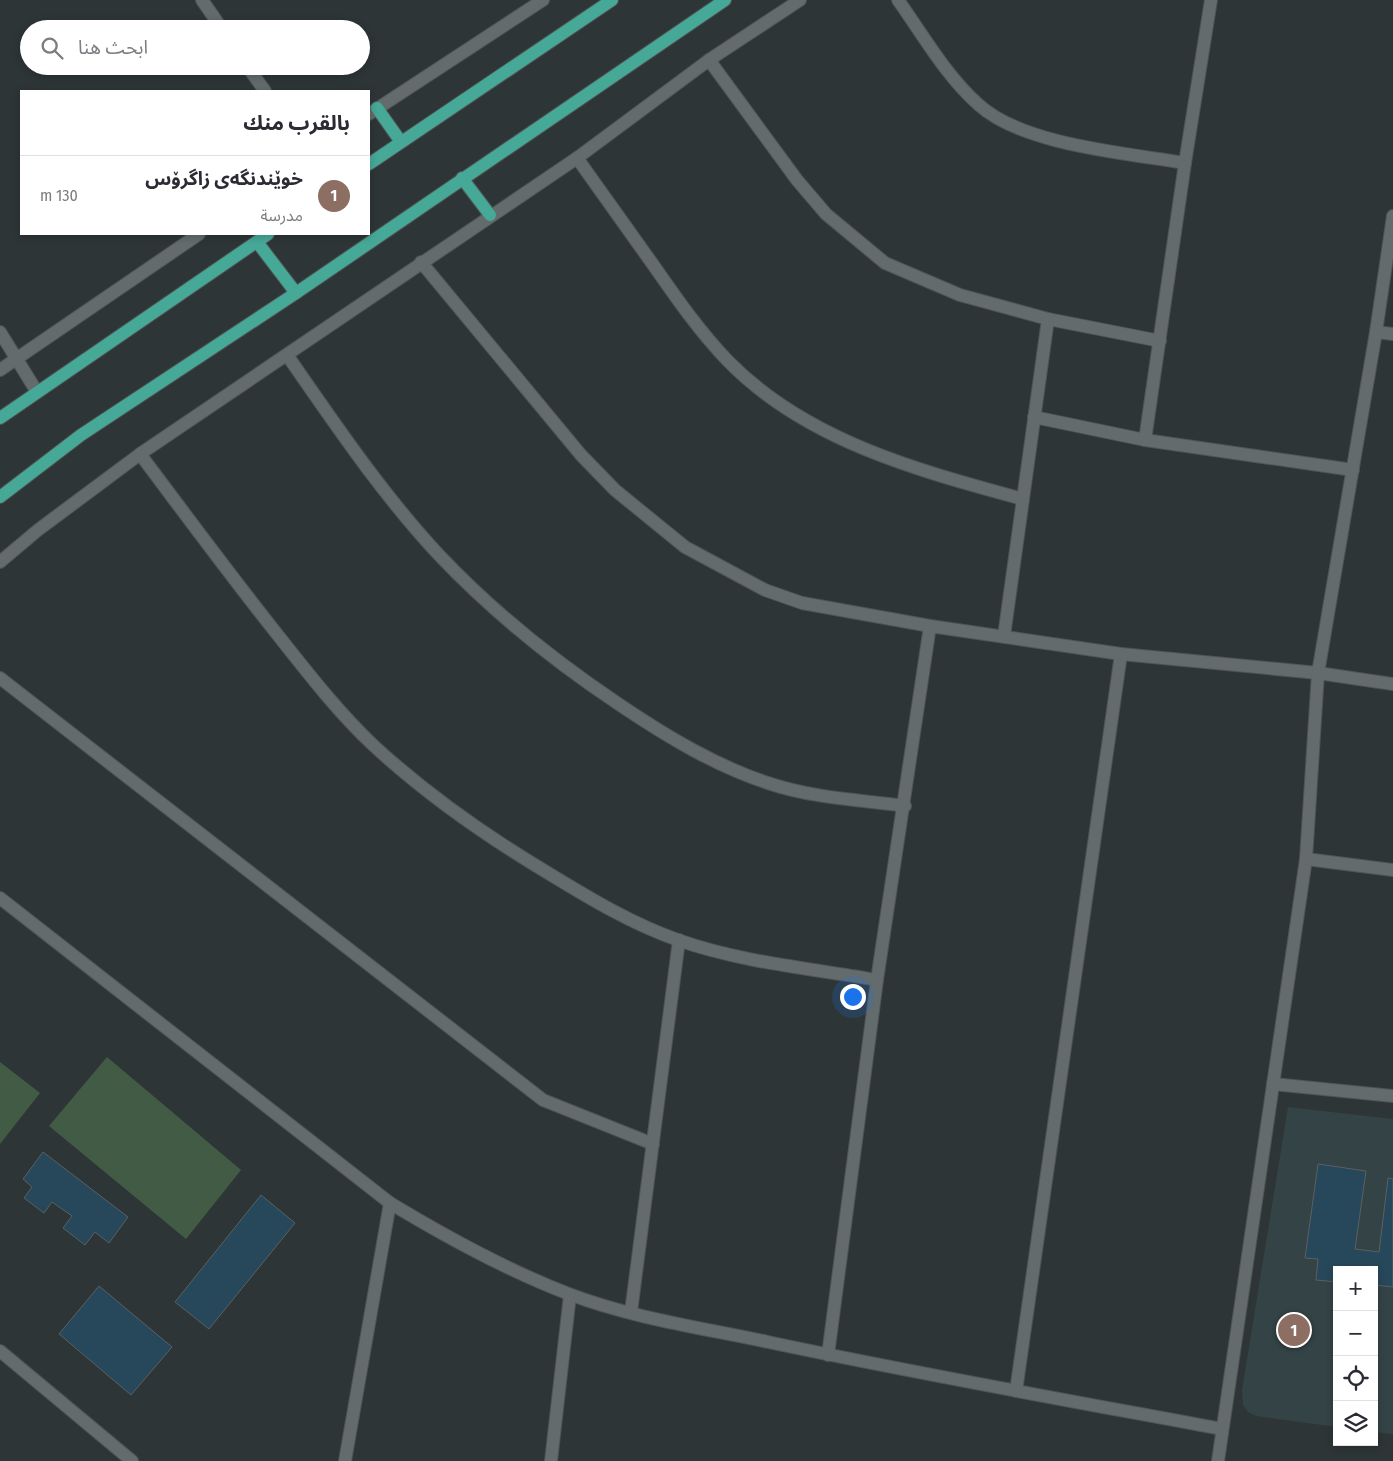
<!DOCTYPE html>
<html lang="ar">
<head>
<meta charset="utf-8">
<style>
	body { margin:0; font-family:"Fira Sans Condensed","Noto Sans Arabic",sans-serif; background:#f7f7f7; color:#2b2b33; direction:rtl }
	.controls { position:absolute; right:15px; bottom:15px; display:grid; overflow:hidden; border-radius:0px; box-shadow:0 2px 8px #0003 }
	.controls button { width:45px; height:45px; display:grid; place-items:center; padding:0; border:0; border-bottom:1px solid #e1e1e2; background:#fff; color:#2b2b33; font:25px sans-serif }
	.you { position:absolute; left:852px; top:996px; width:18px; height:18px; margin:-12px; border:4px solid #fff; border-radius:50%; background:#1a73e8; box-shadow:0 0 0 8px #1a73e833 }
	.badge { display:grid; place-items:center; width:32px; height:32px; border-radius:50%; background:#895873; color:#fff; font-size:16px; font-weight:700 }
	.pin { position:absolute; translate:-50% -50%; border:2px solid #fff; box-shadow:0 1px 5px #0006 }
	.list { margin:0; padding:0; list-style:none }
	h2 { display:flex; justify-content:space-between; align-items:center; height:65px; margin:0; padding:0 20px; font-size:21px }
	h2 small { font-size:16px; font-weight:400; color:#7c7c81 }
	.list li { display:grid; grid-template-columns:32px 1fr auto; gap:15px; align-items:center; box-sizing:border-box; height:80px; padding:0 20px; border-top:1px solid #e1e1e2 }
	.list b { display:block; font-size:19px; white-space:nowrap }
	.list p { margin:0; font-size:16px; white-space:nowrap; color:#7c7c81 }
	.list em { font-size:16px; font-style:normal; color:#7c7c81 }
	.icon { flex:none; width:28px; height:28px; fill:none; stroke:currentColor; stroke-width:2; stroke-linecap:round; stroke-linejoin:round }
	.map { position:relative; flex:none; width:1393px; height:1461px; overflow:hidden; direction:ltr }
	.search { position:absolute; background:#fff; box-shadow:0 2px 8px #0003; left:20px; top:20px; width:350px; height:55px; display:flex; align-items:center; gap:12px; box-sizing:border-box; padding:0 18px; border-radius:28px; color:#7c7c81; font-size:19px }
	.panel { position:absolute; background:#fff; box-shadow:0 2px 8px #0003; left:20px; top:90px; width:350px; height:145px; border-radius:0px; direction:rtl }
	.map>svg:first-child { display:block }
</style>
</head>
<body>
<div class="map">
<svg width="1393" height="1461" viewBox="0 0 1393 1461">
	<rect width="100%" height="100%" fill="#2e3536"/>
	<polygon fill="#344345" points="1288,1107 1393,1119 1393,1434 1374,1432 1374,1270 1337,1270 1337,1427 1256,1416 1248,1412 1243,1405 1242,1390"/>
	<g fill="#425b45">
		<polygon points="107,1057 241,1170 186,1239 49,1126"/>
		<polygon points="0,1062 40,1093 0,1144"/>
	</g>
	<g fill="#27485a" stroke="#5a6064">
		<polygon points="43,1152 128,1217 109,1243 95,1232 85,1245 63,1228 72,1216 52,1202 44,1213 24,1198 32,1187 23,1179"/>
		<polygon points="1318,1164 1366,1171 1355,1249 1379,1252 1388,1178 1393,1179 1393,1287 1374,1285 1374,1270 1337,1270 1337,1282 1316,1280 1318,1259 1305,1258"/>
		<polygon points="261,1195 295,1223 209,1329 175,1302"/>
		<polygon points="99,1286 172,1347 131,1395 59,1334"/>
	</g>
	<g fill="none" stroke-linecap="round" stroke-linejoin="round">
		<g stroke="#4e5454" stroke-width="14">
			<g id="minor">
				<polyline points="202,0 222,29"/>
				<path d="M898,0C923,35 946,76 979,105C1023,145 1126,153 1185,163"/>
				<polyline points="709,60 797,180 826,214 885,263 960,295 1048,319 1160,341"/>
				<polyline points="247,66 265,91"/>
				<path d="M577,158C603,194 628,230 654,266C677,299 700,332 728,361C806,441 920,471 1023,499"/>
				<polyline points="421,262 581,455 615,490 685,547 765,590 802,603 930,626 1121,654 1318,673 1393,684"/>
				<polyline points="0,332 37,392"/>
				<polyline points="1376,332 1393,334"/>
				<path d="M287,355C335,424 382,494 439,555C493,612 554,661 620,705C666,736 717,767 771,784C813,798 861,800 905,806"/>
				<polyline points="1034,417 1145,440 1353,470"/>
				<polyline points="1145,440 1185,163 1211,0"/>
				<path d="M140,454C185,514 230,575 277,634C307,672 338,712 373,745C426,794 486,836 548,873C589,898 632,924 678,940C740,962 813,969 877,980"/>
				<polyline points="1004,636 1048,319"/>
				<polyline points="0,678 543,1100 653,1144"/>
				<polyline points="1306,859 1393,870"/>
				<path d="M0,898L390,1203C448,1238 506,1270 569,1294C632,1318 702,1328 768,1342C919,1374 1071,1401 1222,1429"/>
				<polyline points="1273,1084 1393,1096"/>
				<polyline points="631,1312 679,940"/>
				<polyline points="0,1351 132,1461"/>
				<polyline points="828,1355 877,980 930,626"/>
				<polyline points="1016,1391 1121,654"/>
				<polyline points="345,1461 390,1203"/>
				<polyline points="551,1461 570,1295"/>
				<polyline points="1218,1461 1306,859 1318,673 1376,332 1393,216"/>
			</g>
		</g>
		<g stroke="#4e5454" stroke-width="14">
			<g id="tertiary">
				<polyline points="369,114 543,0"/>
				<polyline points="0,370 199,234"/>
				<polyline points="0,562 38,530 140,454 577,158 709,60 800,0"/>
			</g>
		</g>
		<g stroke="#4e5454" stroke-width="14">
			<g id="primary">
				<polyline points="377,108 401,142"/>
				<polyline points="369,164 612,0"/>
				<polyline points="462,178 490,215"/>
				<polyline points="257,242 296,293"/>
				<polyline points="0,418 268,234"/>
				<polyline points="0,497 81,435 296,293 725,0"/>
			</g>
		</g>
		<use href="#minor" stroke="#636b6c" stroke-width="12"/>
		<use href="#tertiary" stroke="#636b6c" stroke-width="12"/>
		<use href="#primary" stroke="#46a897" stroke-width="12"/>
	</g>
</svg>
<div class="controls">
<button>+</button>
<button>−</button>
<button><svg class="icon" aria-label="locate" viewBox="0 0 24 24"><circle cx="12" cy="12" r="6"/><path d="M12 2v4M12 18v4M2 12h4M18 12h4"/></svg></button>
<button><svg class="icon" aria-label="layers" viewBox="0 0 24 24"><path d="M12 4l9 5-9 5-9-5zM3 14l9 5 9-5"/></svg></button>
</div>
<div class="you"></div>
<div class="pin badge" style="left:1294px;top:1330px;background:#8d6e63">1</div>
<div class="search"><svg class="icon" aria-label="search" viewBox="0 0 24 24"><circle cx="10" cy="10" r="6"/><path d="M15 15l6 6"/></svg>ابحث هنا</div>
<section class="panel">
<h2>بالقرب منك<small></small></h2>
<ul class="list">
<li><span class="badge" style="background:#8d6e63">1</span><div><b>خوێندنگەی زاگرۆس</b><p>مدرسة</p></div><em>130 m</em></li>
</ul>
</section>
</div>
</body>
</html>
